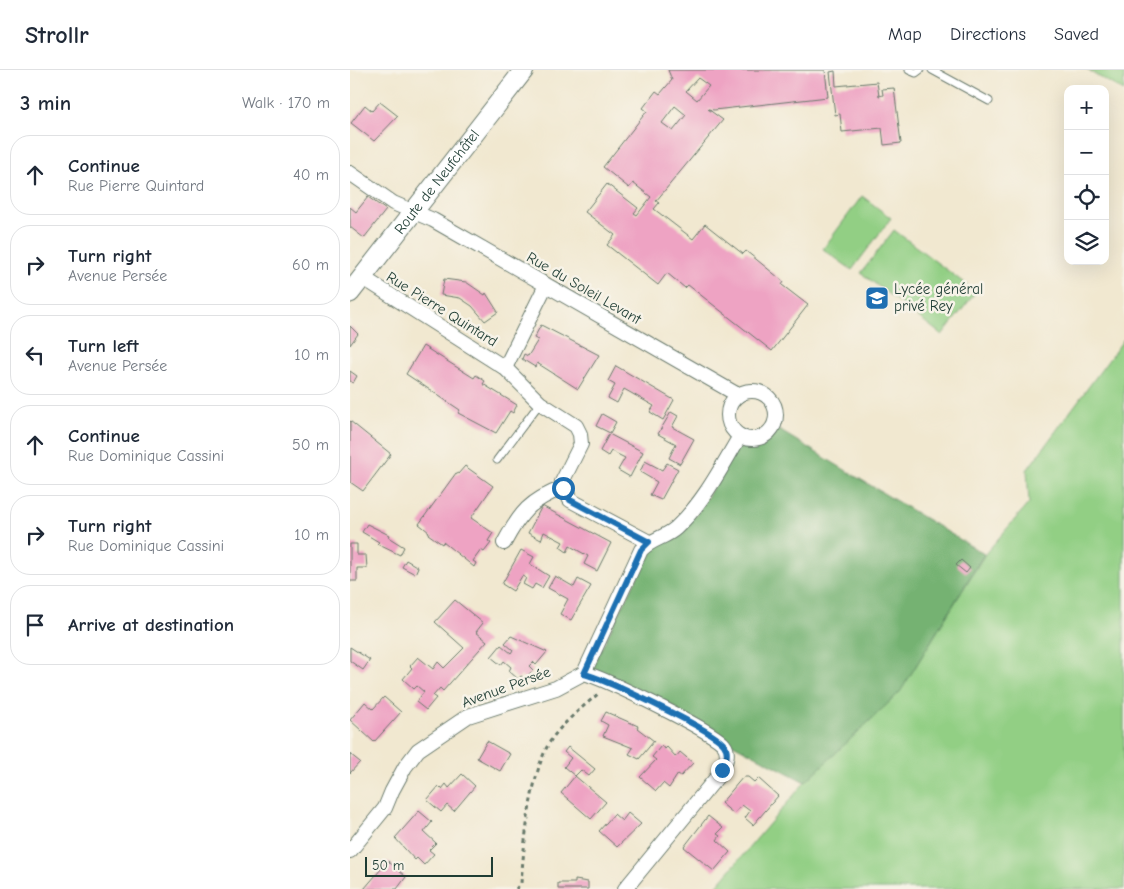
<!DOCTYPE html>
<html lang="en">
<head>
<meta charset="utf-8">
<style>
	body { margin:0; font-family:"Comic Neue",sans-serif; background:#f2f2f3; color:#1f2937 }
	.controls { position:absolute; right:15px; top:15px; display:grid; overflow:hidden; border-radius:10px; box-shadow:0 5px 20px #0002 }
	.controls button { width:45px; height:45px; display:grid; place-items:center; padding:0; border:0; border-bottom:1px solid #e0e1e3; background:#fff; color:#1f2937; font:25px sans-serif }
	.scale { position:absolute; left:15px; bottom:12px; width:128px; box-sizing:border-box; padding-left:5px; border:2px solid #1f3d34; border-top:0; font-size:14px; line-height:18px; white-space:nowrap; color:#1f3d34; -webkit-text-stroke:4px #f7f3e8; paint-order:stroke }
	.stop { position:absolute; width:15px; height:15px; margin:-11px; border:4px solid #1f6fb2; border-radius:50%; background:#fff }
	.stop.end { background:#1f6fb2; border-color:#fff; box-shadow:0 1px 5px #0008 }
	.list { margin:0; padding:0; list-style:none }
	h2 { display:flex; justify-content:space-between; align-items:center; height:65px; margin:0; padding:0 20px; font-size:21px }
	h2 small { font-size:16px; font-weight:400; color:#747a83 }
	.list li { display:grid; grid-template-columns:32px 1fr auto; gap:15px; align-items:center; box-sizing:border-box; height:80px; margin:0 10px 10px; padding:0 10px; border:1px solid #e0e1e3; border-radius:20px }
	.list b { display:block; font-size:19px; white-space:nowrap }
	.list p { margin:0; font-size:16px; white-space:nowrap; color:#747a83 }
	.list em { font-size:16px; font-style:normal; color:#747a83 }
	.icon { flex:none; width:28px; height:28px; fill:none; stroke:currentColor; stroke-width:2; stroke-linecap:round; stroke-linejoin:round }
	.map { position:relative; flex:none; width:774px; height:819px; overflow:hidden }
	header { display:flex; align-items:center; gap:30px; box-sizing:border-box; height:70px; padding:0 25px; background:#fff; border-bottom:1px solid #e0e1e3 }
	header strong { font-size:24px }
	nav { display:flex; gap:28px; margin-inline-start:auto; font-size:18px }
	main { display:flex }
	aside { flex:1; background:#fff }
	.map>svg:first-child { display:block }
</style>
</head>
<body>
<header>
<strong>Strollr</strong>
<nav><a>Map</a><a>Directions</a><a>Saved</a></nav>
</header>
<main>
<aside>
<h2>3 min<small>Walk · 170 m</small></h2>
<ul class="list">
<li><svg class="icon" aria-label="ahead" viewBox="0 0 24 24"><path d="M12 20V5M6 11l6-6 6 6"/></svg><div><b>Continue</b><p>Rue Pierre Quintard</p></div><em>40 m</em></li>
<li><svg class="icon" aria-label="right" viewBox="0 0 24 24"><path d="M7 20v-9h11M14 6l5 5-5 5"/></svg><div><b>Turn right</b><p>Avenue Persée</p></div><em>60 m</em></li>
<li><svg class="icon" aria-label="left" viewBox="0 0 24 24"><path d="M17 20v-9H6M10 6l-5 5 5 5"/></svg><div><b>Turn left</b><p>Avenue Persée</p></div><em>10 m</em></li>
<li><svg class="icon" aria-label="ahead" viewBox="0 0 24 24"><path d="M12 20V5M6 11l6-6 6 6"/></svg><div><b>Continue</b><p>Rue Dominique Cassini</p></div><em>50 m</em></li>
<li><svg class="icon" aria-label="right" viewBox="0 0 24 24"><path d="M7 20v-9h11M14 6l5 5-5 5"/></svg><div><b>Turn right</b><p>Rue Dominique Cassini</p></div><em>10 m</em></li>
<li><svg class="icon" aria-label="arrive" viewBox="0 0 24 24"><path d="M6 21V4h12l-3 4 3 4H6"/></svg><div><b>Arrive at destination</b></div></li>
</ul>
</aside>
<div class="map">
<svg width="774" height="819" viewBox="0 0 774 819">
	<rect width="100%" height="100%" fill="#f7f3e8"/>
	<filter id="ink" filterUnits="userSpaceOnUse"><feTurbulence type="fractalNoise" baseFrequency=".02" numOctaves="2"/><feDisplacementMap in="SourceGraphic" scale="10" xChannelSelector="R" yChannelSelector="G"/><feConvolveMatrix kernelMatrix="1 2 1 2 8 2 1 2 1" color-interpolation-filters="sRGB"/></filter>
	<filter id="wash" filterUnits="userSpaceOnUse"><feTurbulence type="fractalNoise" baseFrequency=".0096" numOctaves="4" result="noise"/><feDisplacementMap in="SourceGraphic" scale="20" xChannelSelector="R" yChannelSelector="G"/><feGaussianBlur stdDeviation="1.12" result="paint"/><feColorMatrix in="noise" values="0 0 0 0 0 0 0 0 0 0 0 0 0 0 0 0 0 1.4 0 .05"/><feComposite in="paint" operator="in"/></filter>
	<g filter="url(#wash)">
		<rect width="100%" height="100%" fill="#f1e8d0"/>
		<g fill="#92cf84" stroke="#58865c">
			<polygon points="737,0 774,0 774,21"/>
			<polygon points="512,126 541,148 502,200 473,179"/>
			<polygon points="544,160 626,222 592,265 511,203"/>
			<polygon points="774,269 774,819 364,819 455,712 550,622 635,484 679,433 677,400"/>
		</g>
		<polygon fill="#75b272" stroke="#4a7853" points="429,360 634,484 550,622 455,712 241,599 300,482 346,445 386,380"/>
		<g id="blocks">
			<g fill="#eea3c3" fill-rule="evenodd">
				<path d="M318,0H475L478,27L364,40L358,39L373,50L306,131L309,133L304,139L343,169L355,154L393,184L396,181L434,212L432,215L458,235L422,281L338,215L335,218L317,203L308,215L257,175L265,165L235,142L257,114L288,138L284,143L287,145L301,127L283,113L279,118L253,97L297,41L293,38L306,21L310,24L322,10ZM348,8L359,16L347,30L336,21ZM325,36L336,45L323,61L312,53Z"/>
				<polygon points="485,1 486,16 527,12 529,26 533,25 532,19 544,18 551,73 534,75 532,58 492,62 490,44 485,45 480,2"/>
				<polygon points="30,32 48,46 24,71 1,53 15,35 22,41"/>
				<polygon points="18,127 36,140 14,168 0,157 0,137 6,142"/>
				<polygon points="94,209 116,212 135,225 136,223 148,242 135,251 122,236 110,228 91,225"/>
				<polygon points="191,255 249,285 228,319 187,293 185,297 172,289 174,284 178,286 188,270 184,268"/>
				<polygon points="0,256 8,264 0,275"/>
				<polygon points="73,276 124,308 126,305 135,311 133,314 167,335 163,343 160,341 146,363 108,343 110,340 56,304"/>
				<polygon points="266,296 324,330 313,350 300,342 304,336 274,319 267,333 258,328 265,315 258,311"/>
				<polygon points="0,301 7,306 3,313 0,311"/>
				<polygon points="321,342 328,346 322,357 344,369 330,394 319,388 326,374 308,364"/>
				<polygon points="252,344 266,352 260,363 246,356"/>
				<polygon points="0,351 41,384 13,421 0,412"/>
				<polygon points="259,364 293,382 280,407 268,400 275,388 261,381 258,386 250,381"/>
				<polygon points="295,391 312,400 317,393 328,399 311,430 300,425 307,412 290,402"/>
				<polygon points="115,396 143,416 121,448 143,463 138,471 141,473 134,482 131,480 123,491 126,493 124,497 93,472 92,474 78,464 79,462 69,454 106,403 108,404"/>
				<polygon points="192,436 261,473 247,501 234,494 238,486 220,476 217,482 210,477 213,472 194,462 191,470 178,463"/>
				<polygon points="17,454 39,465 38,467 54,477 50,485 27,474 29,472 12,462"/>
				<polygon points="0,474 7,474 7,485 16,485 17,498 7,498 7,511 0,511"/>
				<polygon points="171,480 184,487 180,494 199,506 192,518 185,514 182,519 173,514 176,508 172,506 163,521 152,514"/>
				<polygon points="56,490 68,497 65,504 52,497"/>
				<polygon points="611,490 620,498 616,503 606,495"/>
				<polygon points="205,506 224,517 228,509 241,516 221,550 210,544 218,529 198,518"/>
				<polygon points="105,530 133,553 126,562 137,571 93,621 90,618 83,626 86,628 76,640 66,632 74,622 67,616 64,619 53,609 62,598 60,596 68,587 83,599 88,592 94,598 114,578 85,552"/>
				<polygon points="161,566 197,582 186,595 183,592 179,596 183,600 175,609 171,606 168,609 159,601 161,597 154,591 151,595 141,587 151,575 161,583 163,580 155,573"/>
				<polygon points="0,577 20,590 13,600 0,591"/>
				<polygon points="34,627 51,642 24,672 0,650 15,632 23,639"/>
				<polygon points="256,642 288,656 287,658 304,671 289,689 279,684 283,678 253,666 258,655 251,651"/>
				<polygon points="137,671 160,684 150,701 127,688"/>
				<polygon points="311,676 315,679 317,677 326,687 330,682 343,693 331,706 328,704 319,718 313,713 306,721 290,707 306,690 302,687"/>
				<polygon points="218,677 245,699 239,706 231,700 225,706 214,697 221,688 214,682"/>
				<polygon points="0,684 10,692 0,703"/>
				<polygon points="112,704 125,716 104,741 97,735 91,742 77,730 89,716 92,719 96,714 99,718"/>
				<polygon points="225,706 256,732 241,749 211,723"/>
				<polygon points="393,707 398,707 404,712 408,708 428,726 403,755 395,748 400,741 392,735 384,744 371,733"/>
				<polygon points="69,741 82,752 74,762 86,773 79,780 84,784 74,795 67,788 65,790 45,768"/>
				<polygon points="278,743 291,754 267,777 249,761 264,744 272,751"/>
				<polygon points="358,746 373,758 367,764 370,766 367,770 380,782 364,801 334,777"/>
				<polygon points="38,791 56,807 47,819 14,819"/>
				<polygon points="225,810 238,812 238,819 208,819 208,813 225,813"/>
			</g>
		</g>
	</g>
	<g filter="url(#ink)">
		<use href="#blocks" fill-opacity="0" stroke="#68796b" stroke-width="1"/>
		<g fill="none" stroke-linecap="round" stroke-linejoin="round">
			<g stroke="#68796b" stroke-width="9">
				<g id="service">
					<polyline points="559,0 566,3 570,0"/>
					<polyline points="582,0 639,31"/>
					<polyline points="147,390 190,333"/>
				</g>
			</g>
			<g stroke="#68796b" stroke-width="16">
				<g id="minor">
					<polyline points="0,103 43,133 83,150 388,325"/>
					<polyline points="12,207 155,298 196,215"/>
					<polyline points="155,298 190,333 226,356 230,364 231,374 212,412 220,430 299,472"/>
					<circle cx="402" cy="345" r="24"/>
					<path d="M154,473C170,443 180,430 213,418"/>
					<path d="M234,603L291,480C301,469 315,468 326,458C354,432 371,398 390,366"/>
					<path d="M0,781L35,738L42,721L55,697L68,680L118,646L206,618L234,603C253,608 366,662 374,675C380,683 375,692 372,701L275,819"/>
				</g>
			</g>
			<g stroke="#68796b" stroke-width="21">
				<g id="secondary">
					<path id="s1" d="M0,223L174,0"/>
				</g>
			</g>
			<path stroke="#68796b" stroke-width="3" stroke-dasharray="4 4" stroke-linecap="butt" d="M166,819L171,813C174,775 180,708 198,675C209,655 232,638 249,623"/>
			<use href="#service" stroke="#fff" stroke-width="7"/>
			<use href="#minor" stroke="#fff" stroke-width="14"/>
			<use href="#secondary" stroke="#fff" stroke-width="19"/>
		</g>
	</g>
	<g fill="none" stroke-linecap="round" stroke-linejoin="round" filter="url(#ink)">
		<path stroke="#1f6fb2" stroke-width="6" d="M213,418L220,430L299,472L291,480L234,604C253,608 365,661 374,675C380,683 375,692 372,700"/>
	</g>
	<defs>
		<g id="school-square" transform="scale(1.25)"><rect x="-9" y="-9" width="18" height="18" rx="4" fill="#1f6fb2" stroke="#f7f3e8"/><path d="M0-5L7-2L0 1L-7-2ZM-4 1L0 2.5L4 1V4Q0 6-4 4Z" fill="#fff"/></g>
	</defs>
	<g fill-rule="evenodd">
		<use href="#school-square" x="527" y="228"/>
	</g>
	<g text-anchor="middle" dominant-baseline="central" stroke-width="5" stroke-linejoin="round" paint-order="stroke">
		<g font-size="15" fill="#1f3d34" stroke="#f7f3e8">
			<text stroke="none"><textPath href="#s1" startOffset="141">Route de Neufchâtel</textPath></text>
			<text transform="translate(234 218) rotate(30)">Rue du Soleil Levant</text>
			<text transform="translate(92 239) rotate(32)">Rue Pierre Quintard</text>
			<text transform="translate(156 617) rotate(-20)">Avenue Persée</text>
		</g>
		<g font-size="15" fill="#1f3d34" stroke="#f7f3e8" text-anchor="start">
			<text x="544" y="219">Lycée général<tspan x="544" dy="17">privé Rey</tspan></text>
		</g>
	</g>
</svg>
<div class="controls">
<button>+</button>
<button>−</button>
<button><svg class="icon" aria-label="locate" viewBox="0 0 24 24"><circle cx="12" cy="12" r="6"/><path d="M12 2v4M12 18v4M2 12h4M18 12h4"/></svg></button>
<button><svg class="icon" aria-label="layers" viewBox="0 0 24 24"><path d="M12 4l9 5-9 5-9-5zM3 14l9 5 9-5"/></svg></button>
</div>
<div class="scale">50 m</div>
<div class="stop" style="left:213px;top:418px"></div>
<div class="stop end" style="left:372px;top:700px"></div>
</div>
</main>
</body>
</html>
